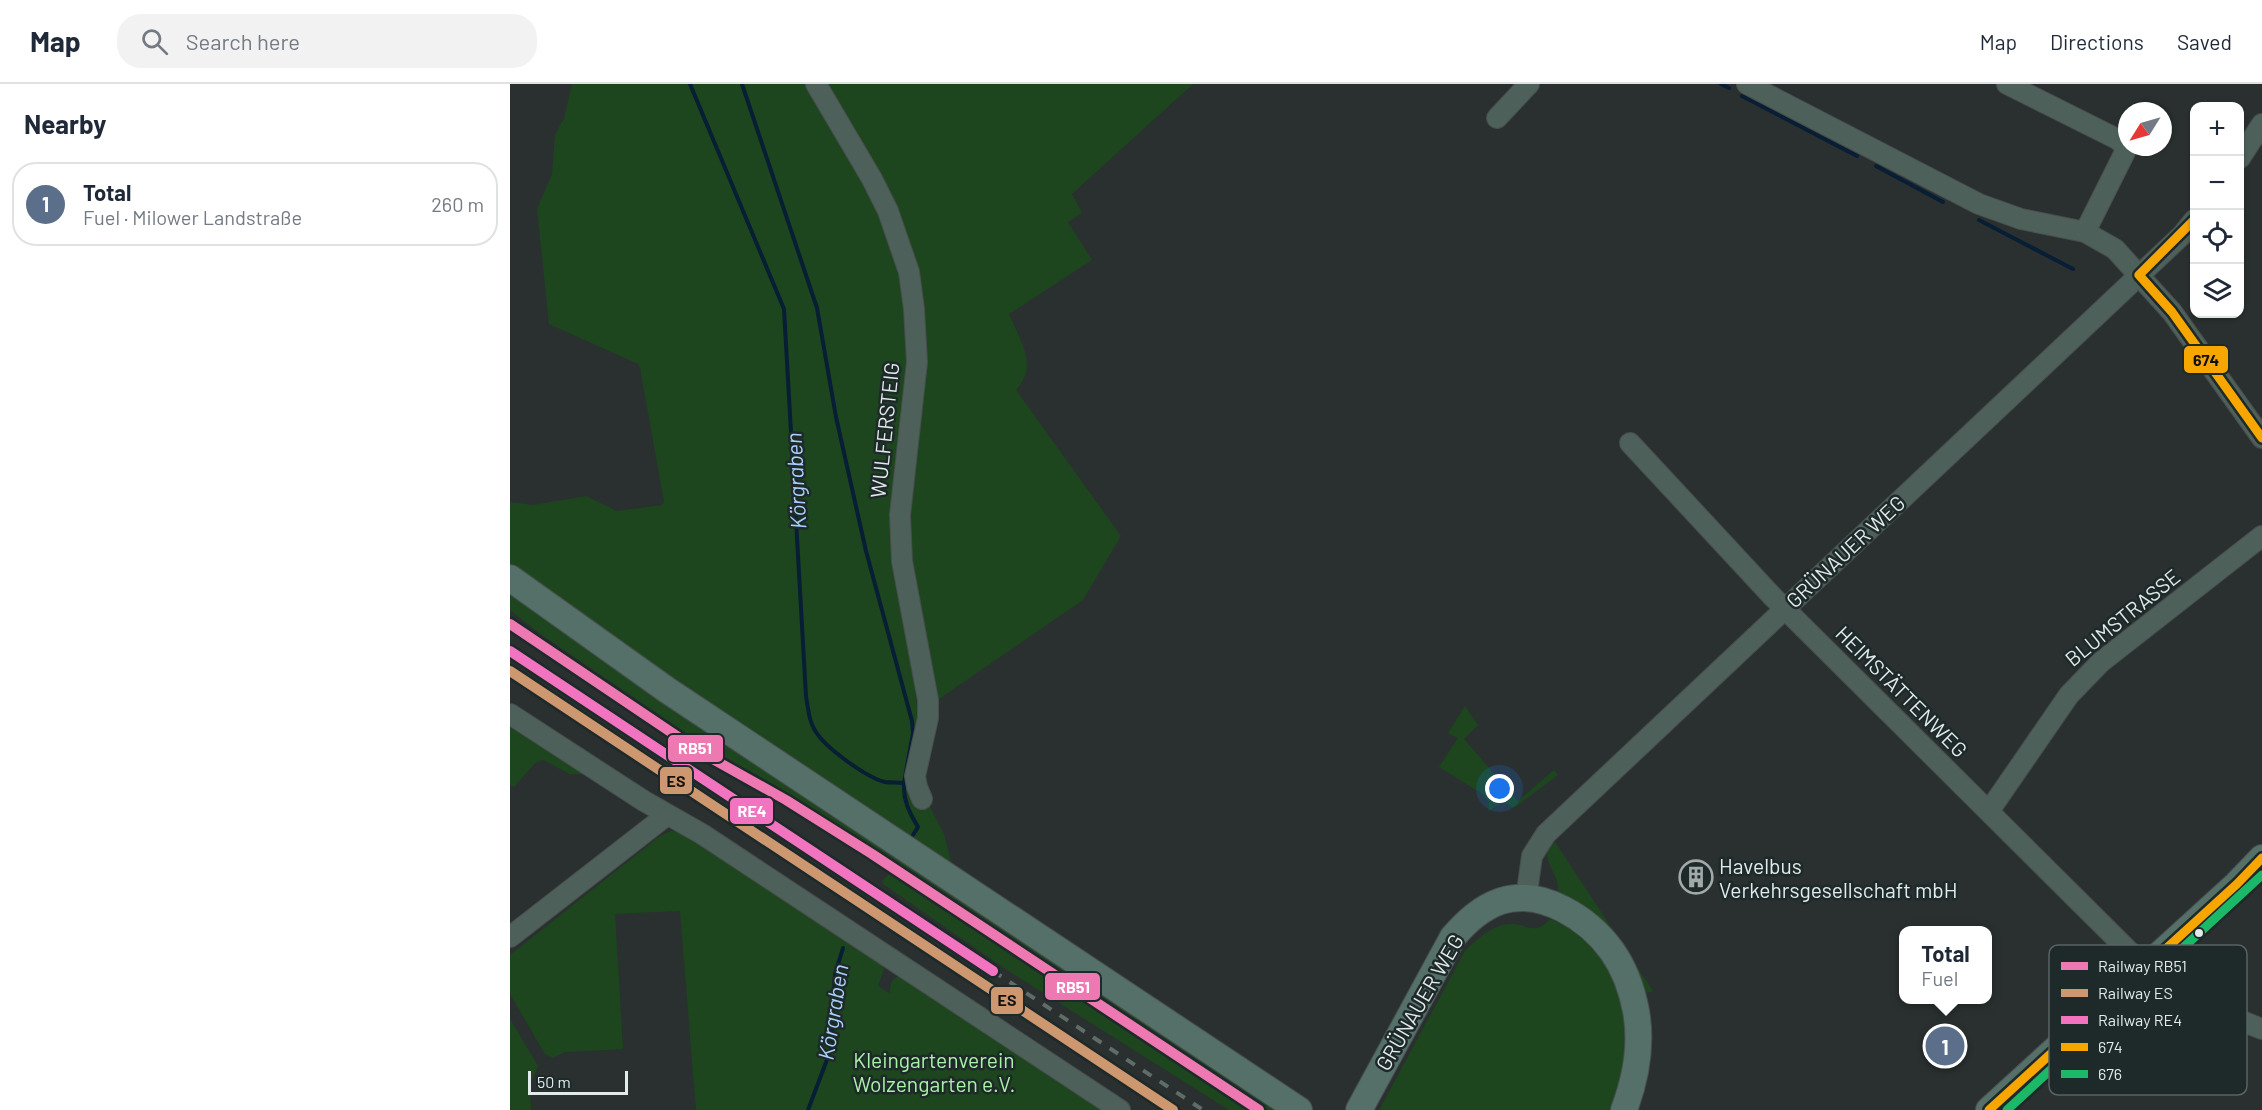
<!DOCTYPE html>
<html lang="en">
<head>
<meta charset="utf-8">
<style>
	body { margin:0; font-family:Barlow,sans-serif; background:#f2f2f3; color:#1f2937 }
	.controls { position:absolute; right:18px; top:18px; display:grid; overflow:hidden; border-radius:12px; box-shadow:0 2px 4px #0004 }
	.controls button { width:54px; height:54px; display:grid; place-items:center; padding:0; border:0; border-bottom:2px solid #e0e1e3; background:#fff; color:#1f2937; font:30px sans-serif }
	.compass { position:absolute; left:1608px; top:18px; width:54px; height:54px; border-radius:50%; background:#fff; box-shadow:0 2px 4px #0004; rotate:233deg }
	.scale { position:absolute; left:18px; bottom:15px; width:100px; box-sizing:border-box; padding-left:6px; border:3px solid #e2eaea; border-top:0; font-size:16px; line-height:21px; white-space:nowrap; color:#e2eaea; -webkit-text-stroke:4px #1e2929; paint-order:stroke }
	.you { position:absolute; left:990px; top:705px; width:21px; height:21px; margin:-15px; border:4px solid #fff; border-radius:50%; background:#1a73e8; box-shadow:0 0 0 9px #1a73e833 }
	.badge { display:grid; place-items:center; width:39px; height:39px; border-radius:50%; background:#1a73e8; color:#fff; font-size:20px; font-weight:700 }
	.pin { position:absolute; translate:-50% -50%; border:3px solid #fff; box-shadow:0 2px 6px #0006 }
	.popup { position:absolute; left:1389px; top:842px; width:93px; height:78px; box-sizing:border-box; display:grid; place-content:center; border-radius:12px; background:#fff; filter:drop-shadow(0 2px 4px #0005); font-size:20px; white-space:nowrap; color:#747a83 }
	.popup b { font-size:22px; color:#1f2937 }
	.popup::after { content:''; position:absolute; left:50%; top:100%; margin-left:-12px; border:12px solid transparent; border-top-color:#fff }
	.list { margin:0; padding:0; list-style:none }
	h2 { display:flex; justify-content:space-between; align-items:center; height:78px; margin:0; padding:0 24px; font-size:26px }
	h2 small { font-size:20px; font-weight:400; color:#747a83 }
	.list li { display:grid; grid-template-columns:39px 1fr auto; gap:18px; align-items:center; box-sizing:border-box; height:84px; margin:0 12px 12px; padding:0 12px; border:2px solid #e0e1e3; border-radius:24px }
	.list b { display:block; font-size:22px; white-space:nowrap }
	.list p { margin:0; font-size:20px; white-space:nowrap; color:#747a83 }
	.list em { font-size:20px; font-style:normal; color:#747a83 }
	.icon { flex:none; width:33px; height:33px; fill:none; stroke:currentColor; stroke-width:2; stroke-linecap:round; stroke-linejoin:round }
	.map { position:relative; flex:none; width:1752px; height:1026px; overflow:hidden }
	header { display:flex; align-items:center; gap:36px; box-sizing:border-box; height:84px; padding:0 30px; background:#fff; border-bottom:2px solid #e0e1e3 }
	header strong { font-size:28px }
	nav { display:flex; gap:33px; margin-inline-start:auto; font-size:21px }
	.search { width:420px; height:54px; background:#f2f2f3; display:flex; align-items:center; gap:15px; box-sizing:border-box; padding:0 21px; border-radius:24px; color:#747a83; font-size:22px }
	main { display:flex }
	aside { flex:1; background:#fff }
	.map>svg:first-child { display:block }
</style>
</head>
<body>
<header>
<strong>Map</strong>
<div class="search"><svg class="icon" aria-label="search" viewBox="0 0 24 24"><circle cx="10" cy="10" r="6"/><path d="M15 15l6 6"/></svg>Search here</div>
<nav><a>Map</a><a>Directions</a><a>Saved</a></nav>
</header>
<main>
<aside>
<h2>Nearby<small></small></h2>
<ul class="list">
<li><span class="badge" style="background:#5c6f8a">1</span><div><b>Total</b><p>Fuel · Milower Landstraße</p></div><em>260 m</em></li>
</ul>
</aside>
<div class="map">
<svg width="1752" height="1026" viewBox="0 0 1752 1026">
	<rect width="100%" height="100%" fill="#2a3030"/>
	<g fill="#1d461e">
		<polygon points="62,0 301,0 372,128 390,186 402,279 386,410 408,635 398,694 402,718 409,720 418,719 434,750 443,786 0,483 0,418 23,421 76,412 107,427 152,421 154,418 130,284 128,280 39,240 27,125 42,90 45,51 54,34"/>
		<path d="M313,0H683L562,110L572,129L558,138L582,176L499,230C510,257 529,281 506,306L611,452L573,516L429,615L420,593L395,449L412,226Z"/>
		<polygon points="0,508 106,586 767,1026 756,1026 286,714 195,662 29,549 0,526"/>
		<polygon points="955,622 968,641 954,655 1008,717 1044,686 1048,691 1004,724 994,718 978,727 979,718 971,709 929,683 948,654 938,649"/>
		<polygon points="0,642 74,690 60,690 33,676 25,679 4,703 0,701"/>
		<path d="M161,747L168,748L189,761L369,878L374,885L368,902L380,910C380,900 381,896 389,892L592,1026H186L170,827L105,830L113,965L55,968L43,974L35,970L0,910V871L150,752Z"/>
		<path d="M1045,758L1143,907L1130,912L1063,817L1048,809C1050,793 1038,785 1037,769Z"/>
		<polygon points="381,788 741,1026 719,1026 500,888 373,800 372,797"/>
		<path d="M1040,835L1054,841L1083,861L1107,896L1120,949L1104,1026H869L955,867C967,855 982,841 1000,840C1017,839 1024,853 1040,835Z"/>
		<polygon points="0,935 28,982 20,1000 21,1026 0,1026"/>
	</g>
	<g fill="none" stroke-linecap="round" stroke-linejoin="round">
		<g stroke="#071e35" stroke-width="4">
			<path d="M180,0L274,225L296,612C298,624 299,638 306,648C316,664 357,694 375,698C381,699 388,698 394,699C393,716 399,728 408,743L403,751"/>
			<polyline points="232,0 307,224 326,333 356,467 402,637 403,649 394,699"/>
			<polyline points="1211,0 1219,4"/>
			<polyline points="1232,12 1347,72"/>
			<polyline points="1366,82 1433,118"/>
			<polyline points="1469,136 1563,185"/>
			<polyline points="298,1026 321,965 325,890 333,864"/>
		</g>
		<g stroke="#484d4d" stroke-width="22">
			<g id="minor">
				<polyline points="306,0 362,95 378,127 399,188 404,225 407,278 390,431 392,477 418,616 418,634 405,692 407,703 412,715"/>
				<polyline points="1237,0 1469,120 1511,135 1575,148 1605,165 1662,228 1752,354"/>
				<polyline points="1497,0 1607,55 1614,61 1615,68 1575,148"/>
				<polyline points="987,34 1019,0"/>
				<polyline points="1730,74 1752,40"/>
				<polyline points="1120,359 1262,512 1654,902 1667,911 1752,945"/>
				<polyline points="0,630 134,717 192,750 610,1026"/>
				<polyline points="1479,727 1559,611 1591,578 1752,452"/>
				<polyline points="1016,815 1022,772 1036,750 1672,151 1684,136"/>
				<polyline points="0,853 157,731"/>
			</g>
		</g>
		<g stroke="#484d4d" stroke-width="28">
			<g id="major">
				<polyline points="0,494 157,606 789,1026"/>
				<path d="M849,1026L943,853C957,837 971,824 991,817C1032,804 1079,835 1102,867C1114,884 1122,906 1126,927C1132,960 1126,994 1114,1026"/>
				<polyline points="1479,1026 1727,800 1752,774"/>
			</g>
		</g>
		<use href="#minor" stroke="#4e605a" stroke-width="20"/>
		<use href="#major" stroke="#547068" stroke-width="26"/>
		<polyline stroke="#5f6c68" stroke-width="4" stroke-dasharray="10 10" stroke-linecap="butt" points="483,887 693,1026"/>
		<g stroke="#1e2929" stroke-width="14">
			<g id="bus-1">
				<polyline points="1684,136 1629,191 1662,228 1752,354"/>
				<polyline points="1479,1026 1727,800 1752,774"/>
			</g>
		</g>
		<g stroke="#1e2929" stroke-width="14">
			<polyline id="bus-2" points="1497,1026 1752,791"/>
		</g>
		<use href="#bus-1" stroke="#f7a600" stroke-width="9"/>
		<use href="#bus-2" stroke="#1ab867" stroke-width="9"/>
		<g stroke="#1e2929" stroke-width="15">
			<polyline id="rail-1" points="0,540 192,669 276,716 362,770 749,1026"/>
		</g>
		<g stroke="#1e2929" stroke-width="15">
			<polyline id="rail-2" points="0,587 663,1026"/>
		</g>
		<g stroke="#1e2929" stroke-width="15">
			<polyline id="rail-3" points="0,567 483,887"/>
		</g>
		<use href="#rail-1" stroke="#ed78b2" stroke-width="10"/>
		<use href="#rail-2" stroke="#cd976f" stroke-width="10"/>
		<use href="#rail-3" stroke="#f273bf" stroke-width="10"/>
	</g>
	<defs>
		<g id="building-ring" transform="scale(1.725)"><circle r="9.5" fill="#1e2929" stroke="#a2a9a9" stroke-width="1.5"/><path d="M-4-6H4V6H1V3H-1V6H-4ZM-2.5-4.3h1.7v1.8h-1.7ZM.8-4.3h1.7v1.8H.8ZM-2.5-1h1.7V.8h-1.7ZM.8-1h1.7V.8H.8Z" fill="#a2a9a9"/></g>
	</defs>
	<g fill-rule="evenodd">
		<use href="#building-ring" x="1186" y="793"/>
	</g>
	<circle fill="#e2eaea" stroke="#1e2929" stroke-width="2" cx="1689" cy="849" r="5"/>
	<g text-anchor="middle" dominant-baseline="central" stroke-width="5" stroke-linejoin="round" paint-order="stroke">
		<g font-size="21" fill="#e2eaea" stroke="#1e2929">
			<text transform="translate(374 346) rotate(-84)">WULFERSTEIG</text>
			<text transform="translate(1335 467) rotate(-43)">GRÜNAUER WEG</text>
			<text transform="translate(1612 533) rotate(-39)">BLUMSTRASSE</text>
			<text transform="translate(1392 607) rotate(45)">HEIMSTÄTTENWEG</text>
			<text transform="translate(909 918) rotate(-60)">GRÜNAUER WEG</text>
		</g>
		<g font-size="21" fill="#e2eaea" stroke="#1e2929" text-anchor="start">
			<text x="1209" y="781">Havelbus<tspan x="1209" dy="24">Verkehrsgesellschaft mbH</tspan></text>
		</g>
		<g font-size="21" fill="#a9f2a6" stroke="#1e2929">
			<text x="424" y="975">Kleingartenverein<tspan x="424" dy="24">Wolzengarten e.V.</tspan></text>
		</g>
		<g font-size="22" font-style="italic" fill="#a8d1fd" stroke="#1e2929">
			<text transform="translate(285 397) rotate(-93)">Körgraben</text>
			<text transform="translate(322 928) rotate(-81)">Körgraben</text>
		</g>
	</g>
	<rect x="1539" y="861" width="198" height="150" rx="9" fill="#1e2929" stroke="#596363" stroke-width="1.5"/>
	<rect x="1551" y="878" width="27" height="8" fill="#ed78b2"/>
	<rect x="1551" y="905" width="27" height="8" fill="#cd976f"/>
	<rect x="1551" y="932" width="27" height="8" fill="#f273bf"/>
	<rect x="1551" y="959" width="27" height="8" fill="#f7a600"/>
	<rect x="1551" y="986" width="27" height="8" fill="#1ab867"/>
	<g font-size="16" fill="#e2eaea">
		<text x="1588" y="888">Railway RB51</text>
		<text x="1588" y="915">Railway ES</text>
		<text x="1588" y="942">Railway RE4</text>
		<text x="1588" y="969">674</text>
		<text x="1588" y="996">676</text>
	</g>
	<g stroke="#1e2929" stroke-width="2">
		<rect x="1673" y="261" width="46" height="29" rx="6" fill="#f7a600"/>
		<rect x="157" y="650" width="57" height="29" rx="6" fill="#ed78b2"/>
		<rect x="149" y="682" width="34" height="29" rx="6" fill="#cd976f"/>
		<rect x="219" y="713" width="45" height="28" rx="6" fill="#f273bf"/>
		<rect x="534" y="888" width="57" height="29" rx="6" fill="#ed78b2"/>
		<rect x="480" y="902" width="34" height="29" rx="6" fill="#cd976f"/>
	</g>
	<g font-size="16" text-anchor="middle" font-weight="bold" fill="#fff">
		<text x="185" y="670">RB51</text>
		<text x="242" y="733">RE4</text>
		<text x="563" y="909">RB51</text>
	</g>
	<g font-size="16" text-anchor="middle" font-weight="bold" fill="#111">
		<text x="1696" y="282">674</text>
		<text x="166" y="703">ES</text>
		<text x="497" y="922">ES</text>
	</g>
</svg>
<div class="controls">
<button>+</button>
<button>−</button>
<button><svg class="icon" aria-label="locate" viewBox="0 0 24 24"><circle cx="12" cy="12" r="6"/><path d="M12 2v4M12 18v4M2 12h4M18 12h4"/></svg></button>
<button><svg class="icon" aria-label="layers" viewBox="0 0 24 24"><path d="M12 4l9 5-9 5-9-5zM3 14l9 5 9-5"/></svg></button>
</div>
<svg class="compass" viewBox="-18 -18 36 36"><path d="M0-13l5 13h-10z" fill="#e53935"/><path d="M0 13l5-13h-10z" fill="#747a83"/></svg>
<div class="scale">50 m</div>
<div class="you"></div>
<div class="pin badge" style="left:1435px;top:962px;background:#5c6f8a">1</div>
<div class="popup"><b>Total</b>Fuel</div>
</div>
</main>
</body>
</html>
